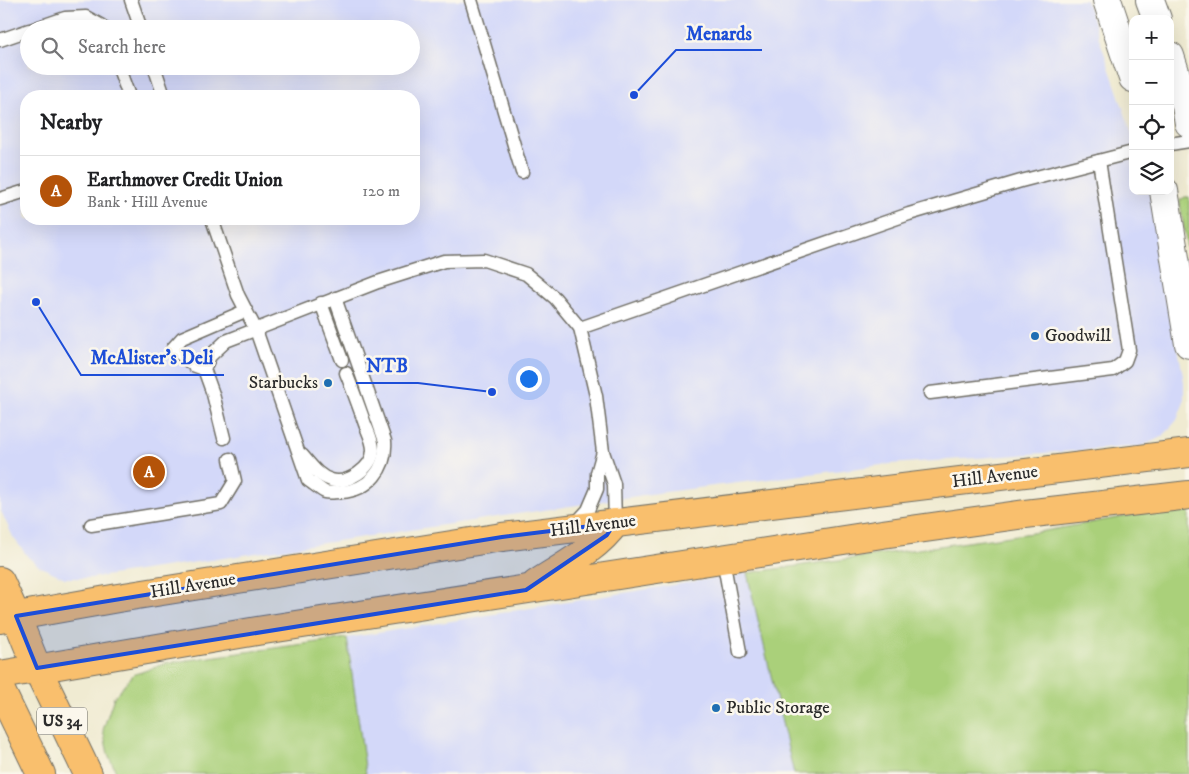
<!DOCTYPE html>
<html lang="en">
<head>
<meta charset="utf-8">
<style>
	body { margin:0; font-family:"IM FELL DW Pica",serif; background:#f2f2f2; color:#202124 }
	.controls { position:absolute; right:15px; top:15px; display:grid; overflow:hidden; border-radius:10px; box-shadow:0 5px 20px #0002 }
	.controls button { width:45px; height:45px; display:grid; place-items:center; padding:0; border:0; border-bottom:1px solid #e0e0e0; background:#fff; color:#202124; font:25px sans-serif }
	.you { position:absolute; left:528px; top:378px; width:18px; height:18px; margin:-12px; border:4px solid #fff; border-radius:50%; background:#1a73e8; box-shadow:0 0 0 8px #1a73e833 }
	.badge { display:grid; place-items:center; width:32px; height:32px; border-radius:50%; background:#b45309; color:#fff; font-size:16px; font-weight:700 }
	.pin { position:absolute; translate:-50% -50%; border:2px solid #fff; box-shadow:0 1px 5px #0006 }
	.list { margin:0; padding:0; list-style:none }
	h2 { display:flex; justify-content:space-between; align-items:center; height:65px; margin:0; padding:0 20px; font-size:21px }
	h2 small { font-size:16px; font-weight:400; color:#757577 }
	.list li { display:grid; grid-template-columns:32px 1fr auto; gap:15px; align-items:center; box-sizing:border-box; height:70px; padding:0 20px; border-top:1px solid #e0e0e0 }
	.list b { display:block; font-size:19px; white-space:nowrap }
	.list p { margin:0; font-size:16px; white-space:nowrap; color:#757577 }
	.list em { font-size:16px; font-style:normal; color:#757577 }
	.icon { flex:none; width:28px; height:28px; fill:none; stroke:currentColor; stroke-width:2; stroke-linecap:round; stroke-linejoin:round }
	.map { position:relative; flex:none; width:1189px; height:774px; overflow:hidden }
	.search { position:absolute; background:#fff; box-shadow:0 5px 20px #0002; left:20px; top:20px; width:400px; height:55px; display:flex; align-items:center; gap:12px; box-sizing:border-box; padding:0 18px; border-radius:28px; color:#757577; font-size:19px }
	.panel { position:absolute; background:#fff; box-shadow:0 5px 20px #0002; left:20px; top:90px; width:400px; height:135px; border-radius:20px }
	.map>svg:first-child { display:block }
</style>
</head>
<body>
<div class="map">
<svg width="1189" height="774" viewBox="0 0 1189 774">
	<rect width="100%" height="100%" fill="#fbf7ec"/>
	<filter id="ink" filterUnits="userSpaceOnUse"><feTurbulence type="fractalNoise" baseFrequency=".02" numOctaves="2"/><feDisplacementMap in="SourceGraphic" scale="10" xChannelSelector="R" yChannelSelector="G"/><feConvolveMatrix kernelMatrix="1 2 1 2 8 2 1 2 1" color-interpolation-filters="sRGB"/></filter>
	<filter id="wash" filterUnits="userSpaceOnUse"><feTurbulence type="fractalNoise" baseFrequency=".0096" numOctaves="4" result="noise"/><feDisplacementMap in="SourceGraphic" scale="20" xChannelSelector="R" yChannelSelector="G"/><feGaussianBlur stdDeviation="1.12" result="paint"/><feColorMatrix in="noise" values="0 0 0 0 0 0 0 0 0 0 0 0 0 0 0 0 0 1.4 0 .05"/><feComposite in="paint" operator="in"/></filter>
	<g filter="url(#wash)">
		<rect width="100%" height="100%" fill="#f0ebd2"/>
		<g fill="#d3d8f9" fill-rule="evenodd">
			<path d="M0,0H1086L1133,137V191L1151,192L1184,382V402L1177,420L1163,436L1143,446L890,464L657,493L91,578H65L39,566L28,557L13,537L0,509ZM29,29H411V66H29ZM26,96H414V219H26Z"/>
			<polygon points="1150,512 1189,774 366,774 347,638 747,573 1039,532"/>
		</g>
		<g fill="#aad07a" stroke="#6a7e52">
			<polygon points="1185,197 1189,197 1189,261 1180,203 1180,200"/>
			<polygon points="1189,508 1189,774 794,774 747,573 1039,532 1150,512"/>
			<polygon points="347,638 366,774 117,774 108,754 103,730 114,697 133,675 167,663"/>
		</g>
	</g>
	<g filter="url(#ink)">
		<g fill="none" stroke-linecap="round" stroke-linejoin="round">
			<g stroke="#706e65" stroke-width="15">
				<g id="service">
					<polyline points="131,0 141,29"/>
					<polyline points="471,0 522,172"/>
					<polyline points="33,29 65,18 86,17 102,26 103,29"/>
					<polyline points="0,40 29,30"/>
					<polyline points="118,66 129,96"/>
					<polyline points="154,66 164,96"/>
					<polyline points="1170,144 1189,141"/>
					<polyline points="0,199 26,191"/>
					<path d="M212,219L238,295L256,330L308,480C313,483 319,489 325,492C329,493 336,492 341,492C369,490 387,469 385,441L335,298"/>
					<polyline points="321,303 342,360"/>
					<polyline points="580,328 909,214 1021,181 1133,152"/>
					<polyline points="204,369 193,365 173,348 182,338 245,311"/>
					<polyline points="930,393 1113,370 1125,361 1129,350 1099,161"/>
					<polyline points="224,438 213,394 204,369 210,356 226,341 378,282 444,261 484,260 526,274 555,298 580,328 596,396 603,452 614,484 615,523"/>
					<path d="M302,455C311,465 318,476 331,480C347,485 373,468 373,450C373,441 368,432 365,424C359,407 353,390 346,373"/>
					<polyline points="575,524 588,510 597,489 597,473 603,452"/>
					<polyline points="91,525 221,504 235,481 230,459"/>
					<polyline points="723,559 740,652"/>
				</g>
			</g>
			<g stroke="#706e65" stroke-width="30">
				<g id="tertiary">
					<polyline points="1107,0 1133,78"/>
					<polyline points="1150,0 1157,19"/>
					<polyline points="1170,56 1186,106 1189,123"/>
					<polyline points="1164,191 1189,344"/>
				</g>
			</g>
			<g stroke="#706e65" stroke-width="30">
				<g id="primary">
					<polyline points="0,581 16,616 37,668 88,774"/>
					<path d="M536,584C562,567 598,548 615,523"/>
					<polyline points="0,619 118,598 502,537 1189,453"/>
					<polyline points="0,675 257,631 882,534 1025,514 1189,495"/>
					<polyline points="0,689 41,774"/>
				</g>
			</g>
			<use href="#service" stroke="#fff" stroke-width="12"/>
			<use href="#tertiary" stroke="#fff" stroke-width="28"/>
			<use href="#primary" stroke="#f9bf6d" stroke-width="28"/>
		</g>
	</g>
	<path fill="#1d4ed8" fill-opacity="0.2" stroke="#1d4ed8" stroke-width="4" stroke-linejoin="round" d="M615,523L607,535L526,590L37,668L16,616L502,537Z"/>
	<g fill="#1f6fb2" stroke="#fbf7ec" stroke-width="2">
		<circle cx="1035" cy="336" r="5"/>
		<circle cx="328" cy="383" r="5"/>
		<circle cx="716" cy="708" r="5"/>
	</g>
	<g text-anchor="middle" dominant-baseline="central" stroke-width="5" stroke-linejoin="round" paint-order="stroke">
		<rect fill="#fbf7ec" stroke="#696865" stroke-width="1" x="37" y="707.5" width="50" height="27" rx="4"/>
		<g font-size="16" font-weight="bold" fill="#2b2b2b">
			<text x="62" y="721">US 34</text>
		</g>
		<g font-size="18" fill="#2b2b2b" stroke="#fbf7ec" text-anchor="start">
			<text x="1045" y="336">Goodwill</text>
			<text x="318" y="383" text-anchor="end">Starbucks</text>
			<text x="726" y="708">Public Storage</text>
		</g>
		<g font-size="18" fill="#2b2b2b" stroke="#fbf7ec">
			<text transform="translate(995 477) rotate(-7)">Hill Avenue</text>
			<text transform="translate(593 526) rotate(-7)">Hill Avenue</text>
			<text transform="translate(193 586) rotate(-9)">Hill Avenue</text>
		</g>
	</g>
	<path fill="none" stroke="#1d4ed8" stroke-width="2" d="M634 95L676 50H762M36 302L81 375H224M492 392L418 383H356"/>
	<g fill="#1d4ed8" stroke="#fbf7ec" stroke-width="2">
		<circle cx="634" cy="95" r="5"/>
		<circle cx="36" cy="302" r="5"/>
		<circle cx="492" cy="392" r="5"/>
	</g>
	<g font-size="19" text-anchor="middle" font-weight="bold" fill="#1d4ed8" stroke="#fbf7ec" stroke-width="5" stroke-linejoin="round" paint-order="stroke">
		<text x="719" y="40">Menards</text>
		<text x="152" y="364">McAlister's Deli</text>
		<text x="387" y="372">NTB</text>
	</g>
</svg>
<div class="controls">
<button>+</button>
<button>−</button>
<button><svg class="icon" aria-label="locate" viewBox="0 0 24 24"><circle cx="12" cy="12" r="6"/><path d="M12 2v4M12 18v4M2 12h4M18 12h4"/></svg></button>
<button><svg class="icon" aria-label="layers" viewBox="0 0 24 24"><path d="M12 4l9 5-9 5-9-5zM3 14l9 5 9-5"/></svg></button>
</div>
<div class="you"></div>
<div class="pin badge" style="left:149px;top:472px">A</div>
<div class="search"><svg class="icon" aria-label="search" viewBox="0 0 24 24"><circle cx="10" cy="10" r="6"/><path d="M15 15l6 6"/></svg>Search here</div>
<section class="panel">
<h2>Nearby<small></small></h2>
<ul class="list">
<li><span class="badge">A</span><div><b>Earthmover Credit Union</b><p>Bank · Hill Avenue</p></div><em>120 m</em></li>
</ul>
</section>
</div>
</body>
</html>
